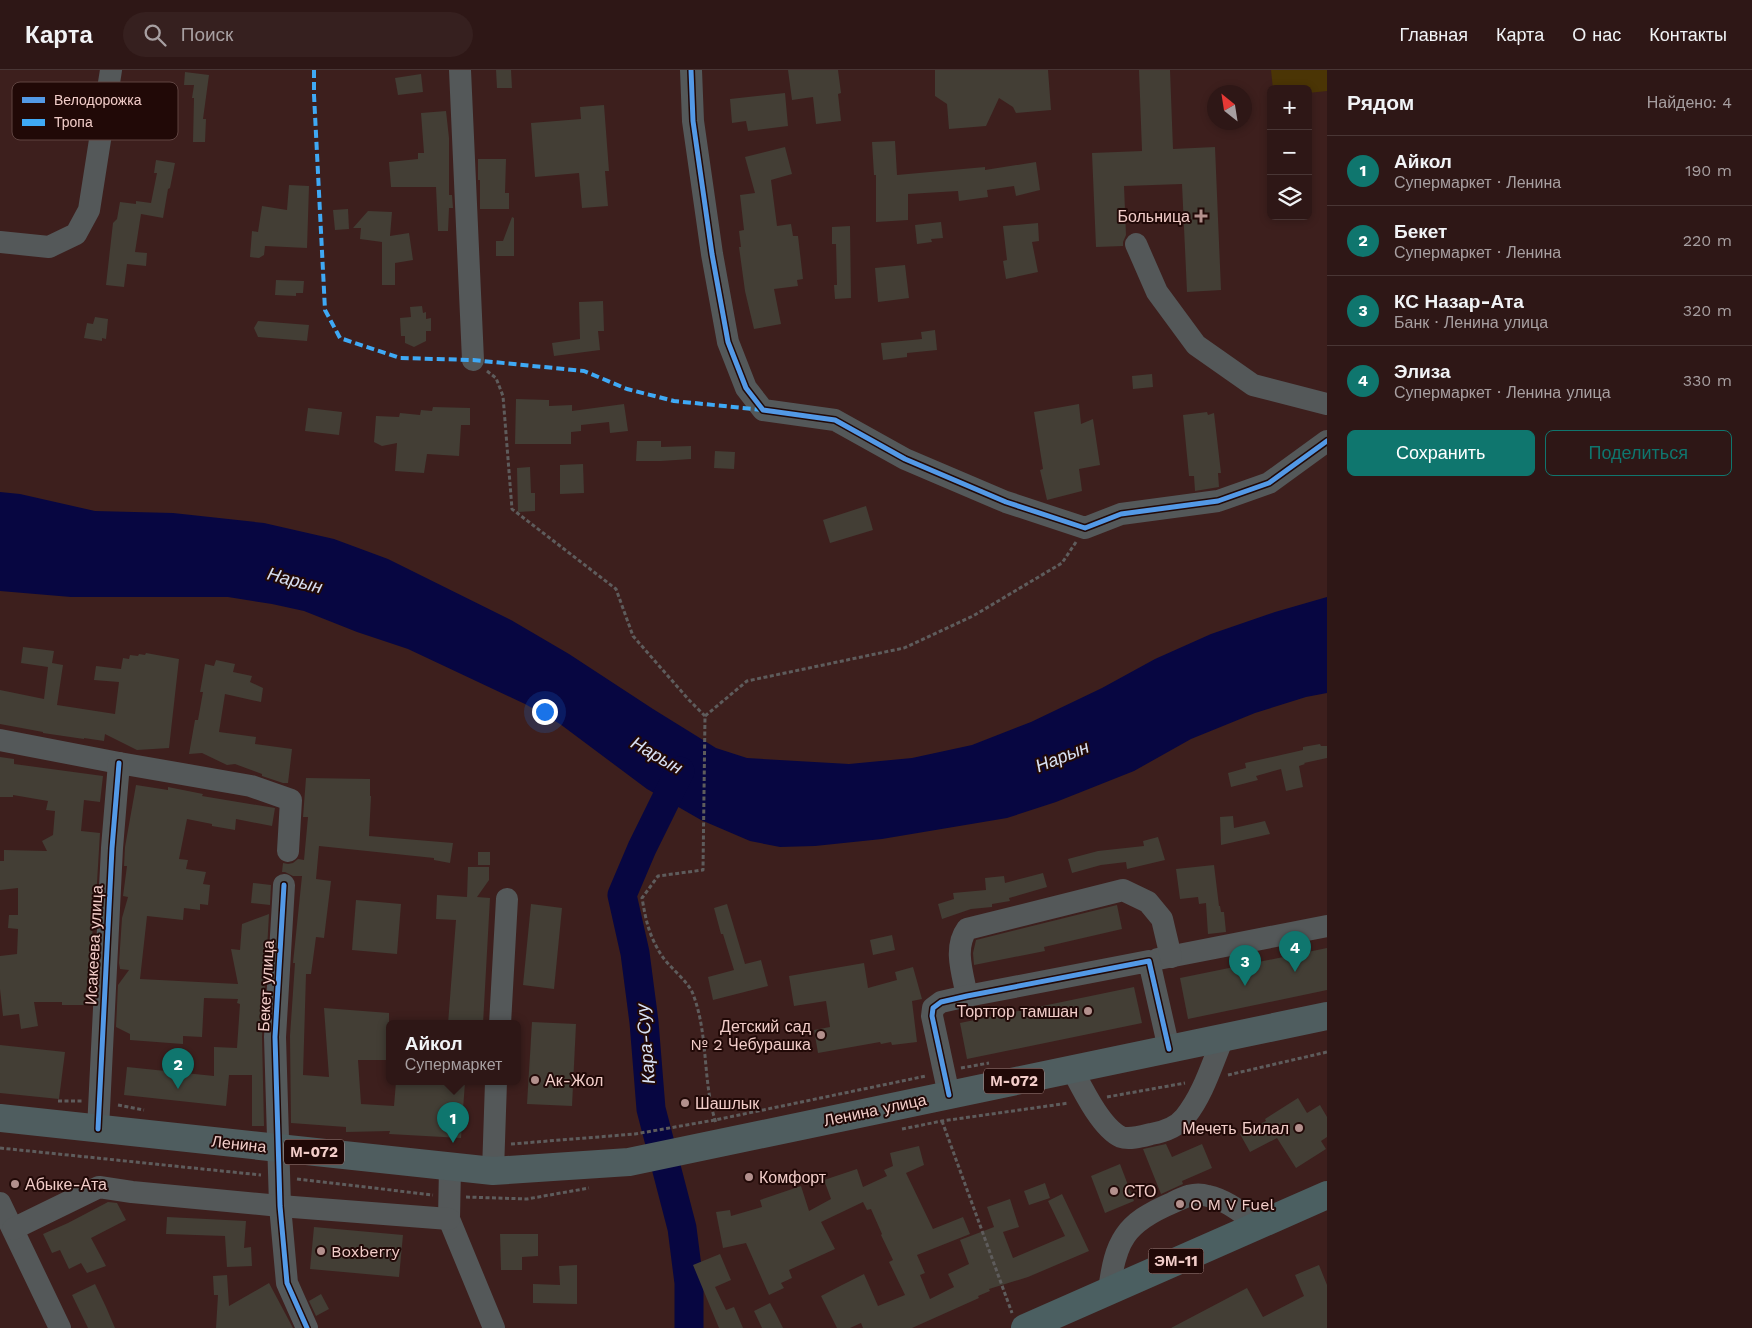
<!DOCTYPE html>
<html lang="ru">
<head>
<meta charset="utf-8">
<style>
	body { margin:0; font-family:"Work Sans",sans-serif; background:#36201f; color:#f1f3f6 }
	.controls { position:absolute; right:15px; top:15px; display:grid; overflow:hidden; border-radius:8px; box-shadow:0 2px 8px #0003 }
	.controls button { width:45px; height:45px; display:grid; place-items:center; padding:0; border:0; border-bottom:1px solid #493635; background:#2e1716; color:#f1f3f6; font:25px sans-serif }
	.compass { position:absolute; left:1207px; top:15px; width:45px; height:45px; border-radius:50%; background:#2e1716; box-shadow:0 2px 8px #0003; rotate:330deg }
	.you { position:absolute; left:544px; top:641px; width:18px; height:18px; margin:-12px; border:4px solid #fff; border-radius:50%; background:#1a73e8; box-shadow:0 0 0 8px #1a73e833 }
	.badge { display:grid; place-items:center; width:32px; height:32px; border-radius:50%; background:#0f766e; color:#fff; font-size:16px; font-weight:700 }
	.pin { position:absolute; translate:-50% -41px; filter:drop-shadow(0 1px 2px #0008) }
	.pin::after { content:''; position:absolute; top:26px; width:18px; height:15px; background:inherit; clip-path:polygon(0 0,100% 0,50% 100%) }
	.popup { position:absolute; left:386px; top:950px; width:135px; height:65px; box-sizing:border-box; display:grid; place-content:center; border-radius:8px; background:#2e1716; filter:drop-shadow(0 1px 4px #0005); font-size:16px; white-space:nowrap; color:#a79fa1 }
	.popup b { font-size:19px; color:#f1f3f6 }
	.popup::after { content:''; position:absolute; left:50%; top:100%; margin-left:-10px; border:10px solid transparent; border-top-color:#2e1716 }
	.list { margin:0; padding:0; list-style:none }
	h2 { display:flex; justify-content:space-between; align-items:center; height:65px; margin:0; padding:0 20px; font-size:21px }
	h2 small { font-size:16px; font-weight:400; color:#a79fa1 }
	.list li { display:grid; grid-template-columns:32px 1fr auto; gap:15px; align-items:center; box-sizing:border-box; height:70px; padding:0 20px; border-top:1px solid #493635 }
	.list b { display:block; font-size:19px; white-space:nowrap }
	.list p { margin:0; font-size:16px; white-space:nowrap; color:#a79fa1 }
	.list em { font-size:16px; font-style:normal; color:#a79fa1 }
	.actions { display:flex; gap:10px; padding:15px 20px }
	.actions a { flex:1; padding:11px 0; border:1px solid #0f766e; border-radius:8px; text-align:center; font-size:18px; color:#0f766e }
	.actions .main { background:#0f766e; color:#fff }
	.icon { flex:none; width:28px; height:28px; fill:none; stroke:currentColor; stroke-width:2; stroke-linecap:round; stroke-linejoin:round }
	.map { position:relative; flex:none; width:1327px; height:1258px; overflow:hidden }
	header { display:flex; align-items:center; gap:30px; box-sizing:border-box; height:70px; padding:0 25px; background:#2e1716; border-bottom:1px solid #493635 }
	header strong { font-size:24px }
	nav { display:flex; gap:28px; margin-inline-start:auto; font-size:18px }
	.search { width:350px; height:45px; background:#36201f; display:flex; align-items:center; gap:12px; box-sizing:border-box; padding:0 18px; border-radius:28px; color:#a79fa1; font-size:19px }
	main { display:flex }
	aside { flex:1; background:#2e1716 }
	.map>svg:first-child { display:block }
</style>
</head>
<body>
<header>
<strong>Карта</strong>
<div class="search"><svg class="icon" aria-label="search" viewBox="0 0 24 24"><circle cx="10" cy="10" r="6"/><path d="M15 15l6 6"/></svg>Поиск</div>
<nav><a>Главная</a><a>Карта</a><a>О нас</a><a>Контакты</a></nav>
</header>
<main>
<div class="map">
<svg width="1327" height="1258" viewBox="0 0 1327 1258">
	<rect width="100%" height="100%" fill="#3d1f1d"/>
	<polygon fill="#4b3505" points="1271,0 1327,0 1327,21 1308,23 1308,19 1273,19"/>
	<polygon fill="#070641" points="0,422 20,424 95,441 173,443 264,453 334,469 388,489 511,550 569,584 653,639 716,678 747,688 849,694 912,688 972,675 1031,652 1102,618 1155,589 1211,564 1275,542 1327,527 1327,623 1306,627 1255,643 1191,669 1134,701 1056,732 1007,748 882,769 815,776 780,777 750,771 701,750 647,719 560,654 525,634 408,579 357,562 304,541 272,534 228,527 71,527 0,521"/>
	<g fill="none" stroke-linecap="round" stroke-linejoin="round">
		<polyline stroke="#070641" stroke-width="29" points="680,701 642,778 622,825 635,883 644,952 651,1039 682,1158 689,1213 689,1258"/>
	</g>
	<g fill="#433e35">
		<polygon points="496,0 511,0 512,18 497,18"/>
		<polygon points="788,0 838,0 841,23 838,24 841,51 816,54 813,27 792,30"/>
		<polygon points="935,0 1048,0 1051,40 1016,43 1013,37 999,28 986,56 949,59 947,34 935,26"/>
		<polygon points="1139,0 1170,0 1173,79 1215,77 1221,220 1187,222 1182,114 1124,116 1126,165 1123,172 1123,176 1096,177 1092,83 1142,81"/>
		<polygon points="185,2 209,5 203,49 206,49 205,72 193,72 194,28 192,28 194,15 184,15"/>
		<polygon points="421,4 423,22 398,25 395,8"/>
		<polygon points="785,23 788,56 748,61 746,51 732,53 730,29"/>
		<polygon points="604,35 609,101 605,101 608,136 582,138 579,103 535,107 531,53 581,49 580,37"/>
		<polygon points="446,41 449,68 449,125 452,125 453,138 449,138 448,161 438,161 436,117 391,117 389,92 418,89 418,83 424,83 421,43"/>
		<polygon points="895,71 897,105 985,97 985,100 1036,92 1040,120 1016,126 1014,116 987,120 988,127 959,131 958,121 908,124 908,150 876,152 876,105 874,105 872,72"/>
		<polygon points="785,77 792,104 771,110 777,156 791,154 793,166 798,166 803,209 797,210 798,216 774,219 781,254 754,259 745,221 739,177 741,177 739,161 744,160 740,125 755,123 745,87"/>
		<polygon points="478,89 506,89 505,123 509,123 509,139 480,139 480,110 478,110"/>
		<polygon points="156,90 175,93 170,118 168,119 163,148 141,144 135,182 147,183 146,196 127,194 124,217 106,215 113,153 117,149 120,132 136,134 136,131 151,133 157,103 154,103"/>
		<polygon points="289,115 309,116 307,178 265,176 264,185 259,188 250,187 252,161 258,162 262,136 287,140"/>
		<polygon points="348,139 349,159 335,160 333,140"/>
		<polygon points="368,141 392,142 390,166 409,163 413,190 395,193 395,215 382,215 382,172 360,169 361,158 353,158"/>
		<polygon points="512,147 514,148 514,186 496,186 496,171 503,171"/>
		<polygon points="941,152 943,168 931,169 932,172 917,174 915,155"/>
		<polygon points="1038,153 1039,171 1032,172 1038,202 1006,209 1003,191 1007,190 1003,156"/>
		<polygon points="850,156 851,228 835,229 834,215 837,215 836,174 832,174 832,157"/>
		<polygon points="905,195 909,228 878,232 875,198"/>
		<polygon points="276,210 304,211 303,223 296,223 296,226 275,225"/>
		<polygon points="603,231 604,261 598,261 600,280 554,286 552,273 580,269 579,232"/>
		<polygon points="422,236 423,243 426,242 426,249 431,248 431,261 426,261 426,271 414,277 405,273 405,266 401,266 400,248 411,247 410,237"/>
		<polygon points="95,247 108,249 106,269 102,268 102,271 84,268 87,253 93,254"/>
		<polygon points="258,251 309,255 307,271 258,267 254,258"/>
		<polygon points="935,260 937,280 907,283 907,287 883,290 881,273 922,269 921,262"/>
		<polygon points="1152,304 1153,317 1133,319 1132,306"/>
		<polygon points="516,329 549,330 549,336 572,335 572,341 624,334 628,361 610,363 609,352 581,355 581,361 571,362 571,374 515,374"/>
		<polygon points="1079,334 1081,354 1093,349 1100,395 1079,399 1082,421 1047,430 1040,400 1043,399 1034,342"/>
		<polygon points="433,337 470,338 470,355 461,355 459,386 427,384 424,403 395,401 397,373 382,376 374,372 376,346 399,347 400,343 420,345 421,340 432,341"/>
		<polygon points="308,338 342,342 339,365 305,361"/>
		<polygon points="1207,342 1208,345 1214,343 1221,403 1218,403 1219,417 1195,421 1194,406 1189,406 1183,345"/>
		<polygon points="637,371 661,371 661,377 691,376 691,389 661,391 636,391"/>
		<polygon points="715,381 735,382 734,399 714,398"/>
		<polygon points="583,394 584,423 560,424 560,395"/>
		<polygon points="530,397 531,423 535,423 535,441 518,442 517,398"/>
		<polygon points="866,436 873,460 830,473 823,450"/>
		<polygon points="23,577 54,581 52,593 63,595 57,635 115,644 119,612 94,610 96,596 121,599 123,588 129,589 130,585 138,586 139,584 145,585 146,583 179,589 169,678 137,680 105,664 104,671 84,668 84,669 43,663 43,662 0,654 0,620 44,629 48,597 21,593"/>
		<polygon points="216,590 235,594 233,602 252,606 250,612 263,618 261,632 225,624 219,662 256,667 255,674 292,679 288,713 283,713 262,706 262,704 235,694 227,695 202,683 189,684 195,650 198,650 203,622 200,622 205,594 214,596"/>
		<polygon points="1320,674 1321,676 1327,676 1327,688 1304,693 1305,694 1299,696 1303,717 1286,721 1281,699 1256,706 1258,710 1231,717 1228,703 1246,698 1245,693 1303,680 1303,677"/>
		<polygon points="0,687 14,689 14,694 103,706 100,732 84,730 81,761 100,763 96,829 93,849 92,872 91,872 85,935 62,935 62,932 34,932 38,956 21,959 19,944 3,946 0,919 0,886 17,884 18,859 8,858 9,845 18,845 18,818 0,820 0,791 4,791 4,780 47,781 42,771 53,765 55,741 46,740 48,731 13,725 13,727 0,727"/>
		<polygon points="306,708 370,709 370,726 371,726 369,766 453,773 450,793 434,790 434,788 319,776 316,809 331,811 324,868 316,867 311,904 306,904 303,1005 329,1007 324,938 389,943 389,990 358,990 361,1034 394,1036 396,1012 465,1012 461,1068 389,1064 390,1061 346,1062 346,1057 291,1053 290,966 295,893 293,893 302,806 293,806 285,802 282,802 283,793 288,794 293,793 298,789 304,790 308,747 303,747"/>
		<polygon points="136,715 168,720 168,717 203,724 202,726 275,738 272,756 236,749 235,760 212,756 212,754 187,749 179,789 188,790 186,799 206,802 203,814 210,815 208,835 200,834 200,840 184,838 183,850 147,846 140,909 238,914 231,879 240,880 242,854 269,844 262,967 264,1056 252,1056 252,1005 229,1005 226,1036 124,1025 127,997 214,1006 214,977 237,978 240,934 237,933 238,929 204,928 202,967 183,966 183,974 130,970 130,964 116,957 118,915 129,900 120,899 119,893 122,848 128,827 123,826 127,796 124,796 125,777"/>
		<polygon points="1233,746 1234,758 1265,751 1270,764 1221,775 1220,747"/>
		<polygon points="1158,767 1165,790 1127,799 1126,792 1101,795 1072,803 1068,789 1098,781 1144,776 1143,771"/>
		<rect x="478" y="782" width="12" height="13"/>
		<polygon points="1214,795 1219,836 1220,836 1221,842 1224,842 1226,862 1208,864 1206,833 1199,834 1198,827 1180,829 1176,799"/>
		<polygon points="468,797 489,797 489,810 477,827 490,828 483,954 448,954 456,850 436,849 437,825 467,827"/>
		<polygon points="1043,803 1047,817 1009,828 1010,831 992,834 992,837 971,839 942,849 938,834 954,829 953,823 986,820 985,808 1004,806 1005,813"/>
		<polygon points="253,813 271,815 270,835 251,833"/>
		<polygon points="356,830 401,834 397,884 352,880"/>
		<polygon points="531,834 562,838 554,919 523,915"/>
		<polygon points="727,834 745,894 761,890 768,916 713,930 708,907 734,900 723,864 721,864 714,838"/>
		<polygon points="1117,835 1122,859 1044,877 1045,881 974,895 973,883 976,870"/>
		<polygon points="892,865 895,880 873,885 870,870"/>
		<polygon points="1327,878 1327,920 1188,949 1180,908"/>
		<polygon points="864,893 868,918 897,910 895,902 913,897 922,929 912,931 917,972 892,975 891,972 881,974 880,972 818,983 814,960 830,957 826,931 794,936 789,906"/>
		<polygon points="1134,917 1142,953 967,989 960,953"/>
		<polygon points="532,952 576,954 572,1036 527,1034"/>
		<polygon points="0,975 65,982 59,1029 0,1023"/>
		<polygon points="1298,1028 1307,1043 1320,1035 1327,1047 1327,1067 1321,1071 1326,1079 1296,1098 1277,1068 1250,1082 1240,1064 1266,1051 1265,1049"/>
		<polygon points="1166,1074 1172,1087 1202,1074 1212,1098 1182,1111 1183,1114 1161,1124 1143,1079"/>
		<polygon points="919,1076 924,1095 906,1103 933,1159 963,1147 970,1164 917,1185 925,1203 920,1205 930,1229 954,1217 948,1204 969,1194 960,1170 994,1157 987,1137 1010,1129 1019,1157 1003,1162 1013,1188 1065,1166 1048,1131 1062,1124 1089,1181 1028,1207 989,1219 990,1221 978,1226 979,1228 912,1258 863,1258 861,1253 850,1258 837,1258 821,1226 842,1215 864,1204 878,1236 905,1225 889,1192 893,1190 881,1165 882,1164 871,1139 867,1140 863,1132 821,1152 835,1179 789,1200 792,1208 781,1213 784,1218 769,1225 746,1173 723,1178 716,1142 730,1140 731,1146 762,1137 760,1130 801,1116 809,1141 831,1129 824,1110 857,1099 863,1117 887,1106 884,1100 893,1096 890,1083"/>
		<polygon points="1120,1094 1134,1131 1105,1143 1091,1106"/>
		<polygon points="1045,1113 1050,1128 1029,1135 1024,1121"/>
		<polygon points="108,1132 117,1133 126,1150 91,1168 106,1196 87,1203 81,1193 69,1199 60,1180 52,1183 43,1164 68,1153"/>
		<polygon points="167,1147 246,1151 244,1178 251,1177 252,1196 227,1197 225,1166 166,1164"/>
		<polygon points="314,1157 403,1165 399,1207 310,1199"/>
		<polygon points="500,1164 538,1164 538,1186 522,1187 522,1200 501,1200"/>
		<polygon points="720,1184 731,1210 715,1217 726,1240 734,1237 743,1258 719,1258 693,1195"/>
		<polygon points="577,1195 577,1234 533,1233 533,1214 560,1215 559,1196"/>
		<polygon points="1319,1195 1327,1215 1327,1258 1171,1258 1247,1218 1263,1247 1304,1226 1295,1205"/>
		<polygon points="227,1205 229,1236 269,1213 293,1258 216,1258 218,1225 214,1225 213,1206"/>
		<polygon points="95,1214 106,1237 115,1258 88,1258 72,1225"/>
		<polygon points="321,1224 329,1239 316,1246 309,1231"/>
		<polygon points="770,1233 776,1244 783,1258 762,1258 754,1241"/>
	</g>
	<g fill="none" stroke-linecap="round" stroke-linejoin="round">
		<g stroke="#5e5c5c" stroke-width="3" stroke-dasharray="4 2.5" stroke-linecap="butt">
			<path d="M487,301L496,308L503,326L512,439L616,519L633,566L689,630L705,646L703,800L658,806L642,828C646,851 649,866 662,886C670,898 688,911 693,924C709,966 702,1011 716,1053"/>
			<polyline points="705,646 747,611 904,578 973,546 1062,493 1076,472"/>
			<polyline points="961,998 989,993"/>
			<polyline points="1228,1005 1327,982"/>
			<polyline points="1107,1027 1185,1013"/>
			<polyline points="58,1031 82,1031"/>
			<polyline points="118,1035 144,1040"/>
			<polyline points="942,1051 1012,1243"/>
			<polyline points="902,1059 942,1051 1069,1033"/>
			<polyline points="511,1074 635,1064 715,1050 926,1006"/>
			<polyline points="0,1078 261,1105"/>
			<polyline points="297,1109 433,1125"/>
			<polyline points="466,1127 527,1129 589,1118"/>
		</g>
		<g stroke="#545859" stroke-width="22">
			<polyline points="460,0 473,290"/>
			<polyline points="691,0 693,51 712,184 728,272 746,318 763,340 835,350 905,389 1006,432 1085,458 1121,444 1218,431 1269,413 1327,371"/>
			<polyline points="0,172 49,177 76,164 89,140 111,0"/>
			<polyline points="1136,174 1157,222 1196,275 1253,315 1327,334"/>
			<polyline points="0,670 119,693 251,716 291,730 288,781"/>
			<polyline points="284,815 275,967 280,1136 287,1213 307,1258"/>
			<polyline points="1158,889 1327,856"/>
			<path d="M967,926C963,905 953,878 967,859L1123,820L1148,832L1162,849L1171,887"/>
			<polyline points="500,954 507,829"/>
			<path d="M1072,999C1082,1018 1101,1058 1121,1067C1129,1070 1143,1066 1151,1064C1163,1062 1177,1057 1185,1047C1203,1025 1212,994 1223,968"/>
			<polyline points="949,1025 932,946 933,938 941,932 967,926 1149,891 1169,979"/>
			<polyline points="98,1059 112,778 119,693"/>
			<polyline points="450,1097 449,1149 494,1258"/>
			<polyline points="493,1101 496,1012"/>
			<polyline points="0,1133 60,1258"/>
			<polyline points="13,1159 99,1117 132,1122 280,1136 449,1149"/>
			<path d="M1109,1221C1115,1171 1125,1153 1172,1133C1184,1127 1194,1122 1208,1126C1227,1130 1243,1144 1259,1155"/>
		</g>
		<polyline stroke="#4f5d5f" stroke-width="28" points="0,1048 493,1101 629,1092 1327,946"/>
		<polyline stroke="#4b5f61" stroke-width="28" points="1025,1258 1327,1125"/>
		<polyline stroke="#3fa9f5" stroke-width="4" stroke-dasharray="8 4" stroke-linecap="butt" points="314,0 314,25 325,240 340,268 400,288 473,290 584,301 627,319 674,331 763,340"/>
		<g stroke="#210907" stroke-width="8">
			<g id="cycleway">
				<polyline points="691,0 693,51 712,184 728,272 746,318 763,340 835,350 905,389 1006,432 1085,458 1121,444 1218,431 1269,413 1327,371"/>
				<polyline points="284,815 275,967 280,1136 287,1213 307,1258"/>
				<polyline points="949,1025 932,946 933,938 941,932 967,926 1149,891 1169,979"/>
				<polyline points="98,1059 112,778 119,693"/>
			</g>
		</g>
		<use href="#cycleway" stroke="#5399e6" stroke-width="5"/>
	</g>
	<g fill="#b3908d" stroke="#210907" stroke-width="2">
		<path d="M1198.5 138.5h5v5h5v5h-5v5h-5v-5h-5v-5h5z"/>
		<circle cx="1088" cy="941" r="5"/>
		<circle cx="821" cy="965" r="5"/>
		<circle cx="535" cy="1010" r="5"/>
		<circle cx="685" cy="1033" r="5"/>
		<circle cx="1299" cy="1058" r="5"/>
		<circle cx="749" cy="1107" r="5"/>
		<circle cx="15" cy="1114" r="5"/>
		<circle cx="1114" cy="1121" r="5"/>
		<circle cx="1180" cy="1134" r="5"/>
		<circle cx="321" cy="1181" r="5"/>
	</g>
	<g text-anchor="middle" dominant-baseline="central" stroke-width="4" stroke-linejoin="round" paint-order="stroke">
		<g fill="#210907" stroke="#b3928f" stroke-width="1">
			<rect x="984" y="998.5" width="60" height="25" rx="4"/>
			<rect x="284" y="1069.5" width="60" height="25" rx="4"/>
			<rect x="1148.5" y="1178.5" width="55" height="25" rx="4"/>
		</g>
		<g font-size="15" font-weight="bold" fill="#f2cdc9">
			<text x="1014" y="1011">М-072</text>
			<text x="314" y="1082">М-072</text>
			<text x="1176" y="1191">ЭМ-11</text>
		</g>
		<g font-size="16" fill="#f2cdc9" stroke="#210907" text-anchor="start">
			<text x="1190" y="146" text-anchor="end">Больница</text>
			<text x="1078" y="941" text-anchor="end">Торттор тамшан</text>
			<text x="811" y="956" text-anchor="end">Детский сад<tspan x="811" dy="18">№ 2 Чебурашка</tspan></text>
			<text x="545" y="1010">Ак-Жол</text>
			<text x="695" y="1033">Шашлык</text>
			<text x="1289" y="1058" text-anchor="end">Мечеть Билал</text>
			<text x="759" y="1107">Комфорт</text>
			<text x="25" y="1114">Абыке-Ата</text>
			<text x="1124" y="1121">СТО</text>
			<text x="1190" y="1134">O M V Fuel</text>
			<text x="331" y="1181">Boxberry</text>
		</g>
		<g font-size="16" fill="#f2cdc9" stroke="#210907">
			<text transform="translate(94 875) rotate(-87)">Исакеева улица</text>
			<text transform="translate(266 916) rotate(-87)">Бекет улица</text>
			<text transform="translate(875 1040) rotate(-12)">Ленина улица</text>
			<text transform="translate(239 1074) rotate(6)">Ленина</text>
		</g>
		<g font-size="18" font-style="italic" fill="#d8e1f5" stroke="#210907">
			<text transform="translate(295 510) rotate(15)">Нарын</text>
			<text transform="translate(657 685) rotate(30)">Нарын</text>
			<text transform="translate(1062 686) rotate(-22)">Нарын</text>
			<text transform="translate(645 974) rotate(-95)">Кара-Суу</text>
		</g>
	</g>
	<rect x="12" y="12" width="166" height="58" rx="8" fill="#210907" stroke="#604441" stroke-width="1"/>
	<rect x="22" y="27" width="23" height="6" fill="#5399e6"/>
	<rect x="22" y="49" width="23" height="7" fill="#3fa9f5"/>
	<g font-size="14" fill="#f2cdc9">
		<text x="54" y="35">Велодорожка</text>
		<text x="54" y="57">Тропа</text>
	</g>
</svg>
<div class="controls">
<button>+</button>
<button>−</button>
<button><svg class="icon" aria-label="layers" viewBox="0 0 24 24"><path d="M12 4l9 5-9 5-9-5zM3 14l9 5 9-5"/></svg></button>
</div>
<svg class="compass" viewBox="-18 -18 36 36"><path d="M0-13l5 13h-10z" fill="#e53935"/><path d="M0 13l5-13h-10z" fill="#a79fa1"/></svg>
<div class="you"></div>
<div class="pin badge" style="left:453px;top:1073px">1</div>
<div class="popup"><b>Айкол</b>Супермаркет</div>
<div class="pin badge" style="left:178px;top:1019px">2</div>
<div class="pin badge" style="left:1245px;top:916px">3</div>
<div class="pin badge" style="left:1295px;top:902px">4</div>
</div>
<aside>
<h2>Рядом<small>Найдено: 4</small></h2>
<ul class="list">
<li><span class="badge">1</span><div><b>Айкол</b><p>Супермаркет · Ленина</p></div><em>190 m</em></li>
<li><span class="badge">2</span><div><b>Бекет</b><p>Супермаркет · Ленина</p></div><em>220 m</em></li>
<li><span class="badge">3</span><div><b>КС Назар-Ата</b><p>Банк · Ленина улица</p></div><em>320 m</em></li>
<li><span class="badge">4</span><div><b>Элиза</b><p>Супермаркет · Ленина улица</p></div><em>330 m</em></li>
</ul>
<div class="actions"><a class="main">Сохранить</a><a>Поделиться</a></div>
</aside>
</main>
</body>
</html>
